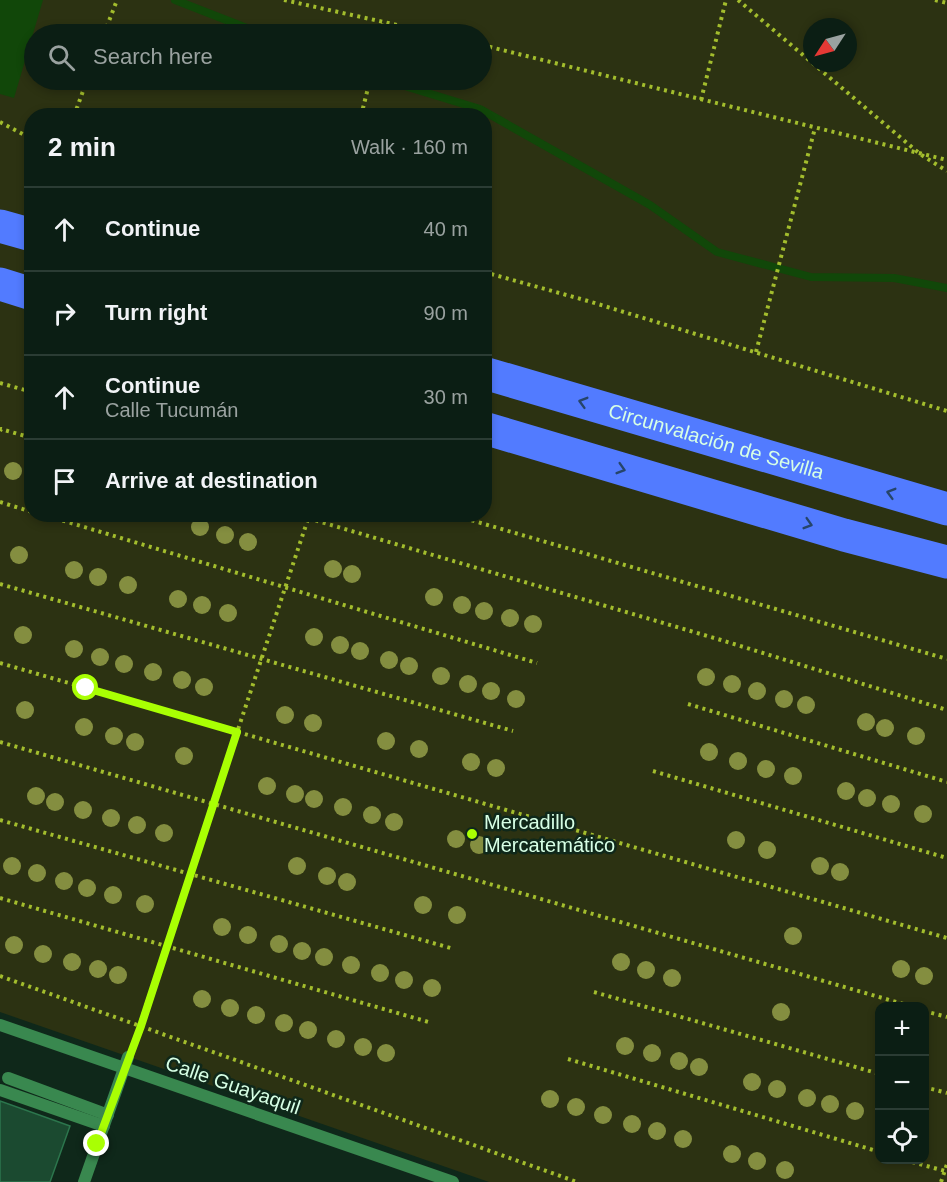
<!DOCTYPE html>
<html lang="en">
<head>
<meta charset="utf-8">
<style>
	body { margin:0; font-family:Arial,sans-serif; background:#192b22; color:#f1f3f6 }
	.controls { position:absolute; right:18px; bottom:18px; display:grid; overflow:hidden; border-radius:12px; box-shadow:0 3px 9px #0003 }
	.controls button { width:54px; height:54px; display:grid; place-items:center; padding:0; border:0; border-bottom:2px solid #2b3c34; background:#0b1e14; color:#f1f3f6; font:30px sans-serif }
	.compass { position:absolute; left:803px; top:18px; width:54px; height:54px; border-radius:50%; background:#0b1e14; box-shadow:0 3px 9px #0003; rotate:234deg }
	.stop { position:absolute; width:18px; height:18px; margin:-14px; border:4px solid #a9ff03; border-radius:50%; background:#fff }
	.stop.end { background:#a9ff03; border-color:#fff; box-shadow:0 2px 6px #0008 }
	.list { margin:0; padding:0; list-style:none }
	h2 { display:flex; justify-content:space-between; align-items:center; height:78px; margin:0; padding:0 24px; font-size:26px }
	h2 small { font-size:20px; font-weight:400; color:#9aa2a0 }
	.list li { display:grid; grid-template-columns:39px 1fr auto; gap:18px; align-items:center; box-sizing:border-box; height:84px; padding:0 24px; border-top:2px solid #2b3c34 }
	.list b { display:block; font-size:22px; white-space:nowrap }
	.list p { margin:0; font-size:20px; white-space:nowrap; color:#9aa2a0 }
	.list em { font-size:20px; font-style:normal; color:#9aa2a0 }
	.icon { flex:none; width:33px; height:33px; fill:none; stroke:currentColor; stroke-width:2; stroke-linecap:round; stroke-linejoin:round }
	.map { position:relative; flex:none; width:947px; height:1182px; overflow:hidden }
	.search { position:absolute; background:#0b1e14; box-shadow:0 3px 9px #0003; left:24px; top:24px; width:468px; height:66px; display:flex; align-items:center; gap:15px; box-sizing:border-box; padding:0 21px; border-radius:33px; color:#9aa2a0; font-size:22px }
	.panel { position:absolute; background:#0b1e14; box-shadow:0 3px 9px #0003; left:24px; top:108px; width:468px; height:414px; border-radius:24px }
	.map>svg:first-child { display:block }
</style>
</head>
<body>
<div class="map">
<svg width="947" height="1182" viewBox="0 0 947 1182">
	<rect width="100%" height="100%" fill="#0f281a"/>
	<path fill="#2c3212" fill-rule="evenodd" d="M0,0H947V1182H489L0,1012ZM812,27H848V63H812ZM34,34H482V80H34ZM32,116H484V514H32ZM880,1006H924V1160H880Z"/>
	<polygon fill="#114709" points="0,0 43,0 14,98 0,94"/>
	<g fill="none" stroke-linecap="round" stroke-linejoin="round">
		<g stroke="#114709" stroke-width="8">
			<polyline points="175,0 262,34"/>
			<polyline points="385,80 480,109 650,205 717,252 811,277 894,278 947,288"/>
		</g>
	</g>
	<polygon fill="#1b4a30" stroke="#2c764d" stroke-width="1.5" points="0,1101 70,1126 50,1182 0,1182"/>
	<g fill="none" stroke-linecap="round" stroke-linejoin="round">
		<g stroke="#a3bd2d" stroke-width="4" stroke-dasharray="3 4.5" stroke-linecap="butt">
			<polyline points="284,0 438,34"/>
			<polyline points="738,0 920,154 947,171"/>
			<polyline points="935,0 947,3"/>
			<polyline points="104,34 117,0"/>
			<polyline points="381,34 384,21"/>
			<polyline points="482,45 947,160"/>
			<polyline points="701,100 726,0"/>
			<polyline points="74,116 87,80"/>
			<polyline points="361,116 370,80"/>
			<polyline points="0,122 32,139"/>
			<polyline points="484,272 588,301 947,411"/>
			<polyline points="756,352 815,128"/>
			<polyline points="0,383 32,392"/>
			<polyline points="0,431 1,429 32,438"/>
			<polyline points="0,502 32,512"/>
			<polyline points="41,514 537,663"/>
			<polyline points="294,514 721,640 947,710"/>
			<polyline points="450,514 947,659"/>
			<polyline points="0,584 513,731"/>
			<polyline points="0,663 947,938"/>
			<polyline points="688,704 947,782"/>
			<polyline points="0,742 910,1006"/>
			<polyline points="653,771 947,858"/>
			<polyline points="0,820 454,949"/>
			<polyline points="0,898 432,1023"/>
			<polyline points="0,976 577,1182"/>
			<polyline points="594,992 880,1074"/>
			<polyline points="924,1011 947,1017"/>
			<polyline points="134,1042 308,519"/>
			<polyline points="568,1059 880,1152"/>
			<polyline points="924,1087 947,1093"/>
			<polyline points="905,1160 945,1171"/>
			<polyline points="941,1182 947,1164"/>
		</g>
		<g stroke="#39884f" stroke-width="12">
			<polyline points="8,1078 108,1115"/>
			<polyline points="0,1090 104,1126"/>
		</g>
		<g stroke="#39884f" stroke-width="12">
			<polyline points="0,1025 453,1182"/>
			<polyline points="84,1182 128,1057"/>
		</g>
		<g stroke="#527bff" stroke-width="33">
			<polyline points="0,226 32,235"/>
			<polyline points="0,284 32,294"/>
			<path id="s1" d="M484,373L947,509"/>
			<polyline points="484,428 844,535 947,562"/>
		</g>
	</g>
	<g fill="#848e40">
		<circle cx="13" cy="471" r="9"/>
		<circle cx="200" cy="527" r="9"/>
		<circle cx="225" cy="535" r="9"/>
		<circle cx="248" cy="542" r="9"/>
		<circle cx="19" cy="555" r="9"/>
		<circle cx="333" cy="569" r="9"/>
		<circle cx="74" cy="570" r="9"/>
		<circle cx="352" cy="574" r="9"/>
		<circle cx="98" cy="577" r="9"/>
		<circle cx="128" cy="585" r="9"/>
		<circle cx="434" cy="597" r="9"/>
		<circle cx="178" cy="599" r="9"/>
		<circle cx="202" cy="605" r="9"/>
		<circle cx="462" cy="605" r="9"/>
		<circle cx="484" cy="611" r="9"/>
		<circle cx="228" cy="613" r="9"/>
		<circle cx="510" cy="618" r="9"/>
		<circle cx="533" cy="624" r="9"/>
		<circle cx="23" cy="635" r="9"/>
		<circle cx="314" cy="637" r="9"/>
		<circle cx="340" cy="645" r="9"/>
		<circle cx="74" cy="649" r="9"/>
		<circle cx="360" cy="651" r="9"/>
		<circle cx="100" cy="657" r="9"/>
		<circle cx="389" cy="660" r="9"/>
		<circle cx="124" cy="664" r="9"/>
		<circle cx="409" cy="666" r="9"/>
		<circle cx="153" cy="672" r="9"/>
		<circle cx="441" cy="676" r="9"/>
		<circle cx="706" cy="677" r="9"/>
		<circle cx="182" cy="680" r="9"/>
		<circle cx="468" cy="684" r="9"/>
		<circle cx="732" cy="684" r="9"/>
		<circle cx="204" cy="687" r="9"/>
		<circle cx="491" cy="691" r="9"/>
		<circle cx="757" cy="691" r="9"/>
		<circle cx="516" cy="699" r="9"/>
		<circle cx="784" cy="699" r="9"/>
		<circle cx="806" cy="705" r="9"/>
		<circle cx="25" cy="710" r="9"/>
		<circle cx="285" cy="715" r="9"/>
		<circle cx="866" cy="722" r="9"/>
		<circle cx="313" cy="723" r="9"/>
		<circle cx="84" cy="727" r="9"/>
		<circle cx="885" cy="728" r="9"/>
		<circle cx="114" cy="736" r="9"/>
		<circle cx="916" cy="736" r="9"/>
		<circle cx="386" cy="741" r="9"/>
		<circle cx="135" cy="742" r="9"/>
		<circle cx="419" cy="749" r="9"/>
		<circle cx="709" cy="752" r="9"/>
		<circle cx="184" cy="756" r="9"/>
		<circle cx="738" cy="761" r="9"/>
		<circle cx="471" cy="762" r="9"/>
		<circle cx="496" cy="768" r="9"/>
		<circle cx="766" cy="769" r="9"/>
		<circle cx="793" cy="776" r="9"/>
		<circle cx="267" cy="786" r="9"/>
		<circle cx="846" cy="791" r="9"/>
		<circle cx="295" cy="794" r="9"/>
		<circle cx="36" cy="796" r="9"/>
		<circle cx="867" cy="798" r="9"/>
		<circle cx="314" cy="799" r="9"/>
		<circle cx="55" cy="802" r="9"/>
		<circle cx="891" cy="804" r="9"/>
		<circle cx="343" cy="807" r="9"/>
		<circle cx="83" cy="810" r="9"/>
		<circle cx="923" cy="814" r="9"/>
		<circle cx="372" cy="815" r="9"/>
		<circle cx="111" cy="818" r="9"/>
		<circle cx="394" cy="822" r="9"/>
		<circle cx="137" cy="825" r="9"/>
		<circle cx="164" cy="833" r="9"/>
		<circle cx="456" cy="839" r="9"/>
		<circle cx="736" cy="840" r="9"/>
		<circle cx="479" cy="845" r="9"/>
		<circle cx="767" cy="850" r="9"/>
		<circle cx="12" cy="866" r="9"/>
		<circle cx="297" cy="866" r="9"/>
		<circle cx="820" cy="866" r="9"/>
		<circle cx="840" cy="872" r="9"/>
		<circle cx="37" cy="873" r="9"/>
		<circle cx="327" cy="876" r="9"/>
		<circle cx="64" cy="881" r="9"/>
		<circle cx="347" cy="882" r="9"/>
		<circle cx="87" cy="888" r="9"/>
		<circle cx="113" cy="895" r="9"/>
		<circle cx="145" cy="904" r="9"/>
		<circle cx="423" cy="905" r="9"/>
		<circle cx="457" cy="915" r="9"/>
		<circle cx="222" cy="927" r="9"/>
		<circle cx="248" cy="935" r="9"/>
		<circle cx="793" cy="936" r="9"/>
		<circle cx="279" cy="944" r="9"/>
		<circle cx="14" cy="945" r="9"/>
		<circle cx="302" cy="951" r="9"/>
		<circle cx="43" cy="954" r="9"/>
		<circle cx="324" cy="957" r="9"/>
		<circle cx="72" cy="962" r="9"/>
		<circle cx="621" cy="962" r="9"/>
		<circle cx="351" cy="965" r="9"/>
		<circle cx="98" cy="969" r="9"/>
		<circle cx="901" cy="969" r="9"/>
		<circle cx="646" cy="970" r="9"/>
		<circle cx="380" cy="973" r="9"/>
		<circle cx="118" cy="975" r="9"/>
		<circle cx="924" cy="976" r="9"/>
		<circle cx="672" cy="978" r="9"/>
		<circle cx="404" cy="980" r="9"/>
		<circle cx="432" cy="988" r="9"/>
		<circle cx="202" cy="999" r="9"/>
		<circle cx="230" cy="1008" r="9"/>
		<circle cx="781" cy="1012" r="9"/>
		<circle cx="256" cy="1015" r="9"/>
		<circle cx="284" cy="1023" r="9"/>
		<circle cx="308" cy="1030" r="9"/>
		<circle cx="336" cy="1039" r="9"/>
		<circle cx="625" cy="1046" r="9"/>
		<circle cx="363" cy="1047" r="9"/>
		<circle cx="386" cy="1053" r="9"/>
		<circle cx="652" cy="1053" r="9"/>
		<circle cx="679" cy="1061" r="9"/>
		<circle cx="699" cy="1067" r="9"/>
		<circle cx="752" cy="1082" r="9"/>
		<circle cx="777" cy="1089" r="9"/>
		<circle cx="807" cy="1098" r="9"/>
		<circle cx="550" cy="1099" r="9"/>
		<circle cx="830" cy="1104" r="9"/>
		<circle cx="576" cy="1107" r="9"/>
		<circle cx="855" cy="1111" r="9"/>
		<circle cx="603" cy="1115" r="9"/>
		<circle cx="632" cy="1124" r="9"/>
		<circle cx="657" cy="1131" r="9"/>
		<circle cx="683" cy="1139" r="9"/>
		<circle cx="732" cy="1154" r="9"/>
		<circle cx="757" cy="1161" r="9"/>
		<circle cx="785" cy="1170" r="9"/>
	</g>
	<defs><path id="oneway-chevron" d="M-2-3.5L2.5 0L-2 3.5" fill="none" stroke-width="1.6" stroke-linecap="round" stroke-linejoin="round" transform="scale(1.5)"/></defs>
	<g stroke="#26456a">
		<use href="#oneway-chevron" transform="translate(583 402) rotate(-164)"/>
		<use href="#oneway-chevron" transform="translate(621 469) rotate(17)"/>
		<use href="#oneway-chevron" transform="translate(891 493) rotate(-164)"/>
		<use href="#oneway-chevron" transform="translate(808 524) rotate(17)"/>
	</g>
	<g fill="none" stroke-linecap="round" stroke-linejoin="round">
		<polyline stroke="#a9ff03" stroke-width="8" points="86,688 237,732 141,1026 97,1144"/>
	</g>
	<circle fill="#a9ff03" stroke="#0f281a" stroke-width="2" cx="472" cy="834" r="6"/>
	<g text-anchor="middle" dominant-baseline="central" stroke-width="5" stroke-linejoin="round" paint-order="stroke">
		<g font-size="20" fill="#d7ffe5" stroke="#0f281a">
			<text stroke="none"><textPath href="#s1" startOffset="242">Circunvalación de Sevilla</textPath></text>
			<text transform="translate(233 1085) rotate(19)">Calle Guayaquil</text>
		</g>
		<g font-size="20" fill="#d7ffe5" stroke="#0f281a" text-anchor="start">
			<text x="484" y="822">Mercadillo<tspan x="484" dy="23">Mercatemático</tspan></text>
		</g>
	</g>
</svg>
<div class="controls">
<button>+</button>
<button>−</button>
<button><svg class="icon" aria-label="locate" viewBox="0 0 24 24"><circle cx="12" cy="12" r="6"/><path d="M12 2v4M12 18v4M2 12h4M18 12h4"/></svg></button>
</div>
<svg class="compass" viewBox="-18 -18 36 36"><path d="M0-13l5 13h-10z" fill="#e53935"/><path d="M0 13l5-13h-10z" fill="#9aa2a0"/></svg>
<div class="stop" style="left:86px;top:688px"></div>
<div class="stop end" style="left:97px;top:1144px"></div>
<div class="search"><svg class="icon" aria-label="search" viewBox="0 0 24 24"><circle cx="10" cy="10" r="6"/><path d="M15 15l6 6"/></svg>Search here</div>
<section class="panel">
<h2>2 min<small>Walk · 160 m</small></h2>
<ul class="list">
<li><svg class="icon" aria-label="ahead" viewBox="0 0 24 24"><path d="M12 20V5M6 11l6-6 6 6"/></svg><div><b>Continue</b></div><em>40 m</em></li>
<li><svg class="icon" aria-label="right" viewBox="0 0 24 24"><path d="M7 20v-9h11M14 6l5 5-5 5"/></svg><div><b>Turn right</b></div><em>90 m</em></li>
<li><svg class="icon" aria-label="ahead" viewBox="0 0 24 24"><path d="M12 20V5M6 11l6-6 6 6"/></svg><div><b>Continue</b><p>Calle Tucumán</p></div><em>30 m</em></li>
<li><svg class="icon" aria-label="arrive" viewBox="0 0 24 24"><path d="M6 21V4h12l-3 4 3 4H6"/></svg><div><b>Arrive at destination</b></div></li>
</ul>
</section>
</div>
</body>
</html>
